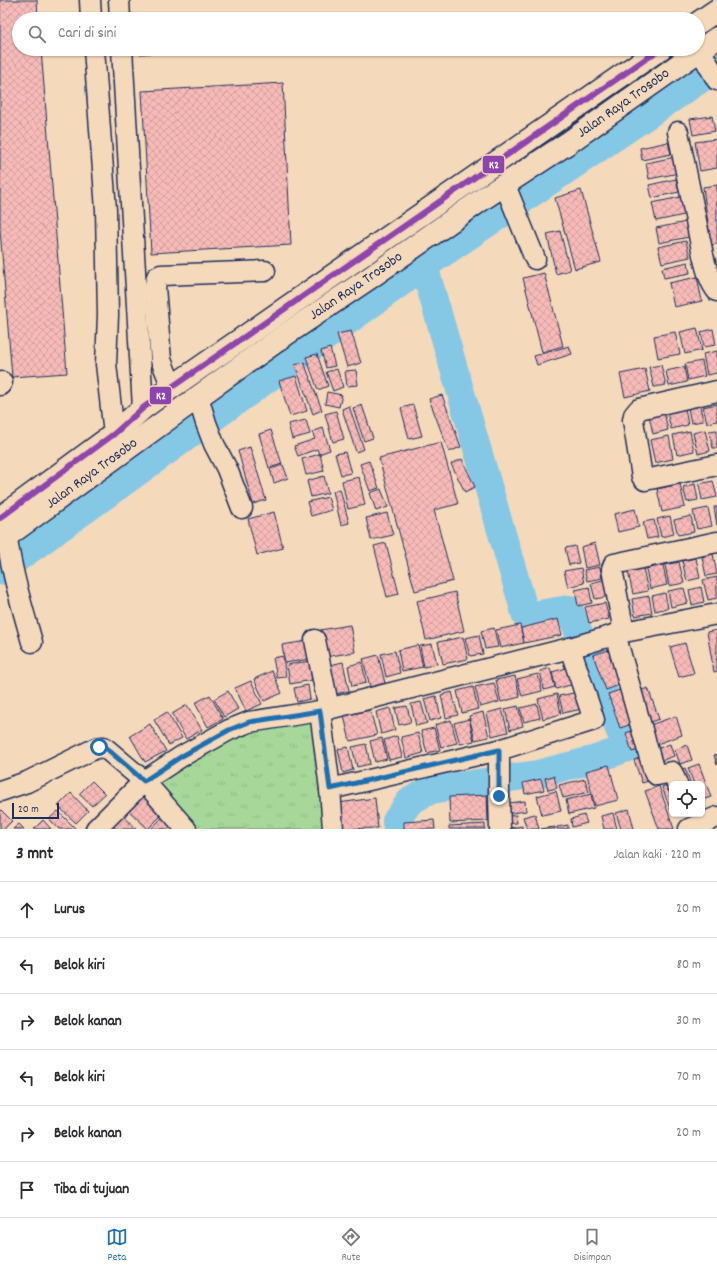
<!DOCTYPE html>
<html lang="id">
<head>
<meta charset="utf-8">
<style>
	body { margin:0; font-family:Dekko,sans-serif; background:#f7f7f7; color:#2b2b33 }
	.controls { position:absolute; right:12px; bottom:12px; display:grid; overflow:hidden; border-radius:6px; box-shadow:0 1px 3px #0004 }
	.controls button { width:36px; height:36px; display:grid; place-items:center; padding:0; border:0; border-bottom:1px solid #e1e1e2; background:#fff; color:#2b2b33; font:20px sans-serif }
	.scale { position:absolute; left:12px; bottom:10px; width:47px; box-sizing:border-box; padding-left:4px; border:2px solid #1b2f5e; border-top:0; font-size:11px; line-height:14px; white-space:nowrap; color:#1b2f5e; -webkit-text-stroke:3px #f4d9bb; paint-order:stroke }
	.stop { position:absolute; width:12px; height:12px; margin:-9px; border:3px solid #1f6fb2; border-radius:50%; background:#fff }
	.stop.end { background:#1f6fb2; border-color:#fff; box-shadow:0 1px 4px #0008 }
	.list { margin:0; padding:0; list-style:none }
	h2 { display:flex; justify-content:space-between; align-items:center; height:52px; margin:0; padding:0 16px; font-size:17px }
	h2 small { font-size:13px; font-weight:400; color:#7c7c81 }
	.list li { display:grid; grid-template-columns:26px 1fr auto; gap:12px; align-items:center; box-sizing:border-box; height:56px; padding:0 16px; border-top:1px solid #e1e1e2 }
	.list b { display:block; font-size:15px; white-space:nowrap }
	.list em { font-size:13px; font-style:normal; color:#7c7c81 }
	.icon { flex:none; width:22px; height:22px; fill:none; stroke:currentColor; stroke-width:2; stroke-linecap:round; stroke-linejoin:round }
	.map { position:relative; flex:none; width:717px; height:829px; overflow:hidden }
	.search { position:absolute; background:#fff; box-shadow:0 1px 3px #0004; left:12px; right:12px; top:12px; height:44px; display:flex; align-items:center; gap:10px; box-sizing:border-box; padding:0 14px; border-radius:22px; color:#7c7c81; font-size:15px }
	.sheet { height:388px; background:#fff }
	nav { display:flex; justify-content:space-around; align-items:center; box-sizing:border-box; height:56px; border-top:1px solid #e1e1e2; background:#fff; font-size:11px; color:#7c7c81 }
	nav a { display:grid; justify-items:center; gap:2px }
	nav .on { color:#1f6fb2 }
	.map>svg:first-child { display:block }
</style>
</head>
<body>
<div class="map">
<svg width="717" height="829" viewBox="0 0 717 829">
	<defs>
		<pattern id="park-tufts" width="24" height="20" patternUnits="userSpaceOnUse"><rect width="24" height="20" fill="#a7d89a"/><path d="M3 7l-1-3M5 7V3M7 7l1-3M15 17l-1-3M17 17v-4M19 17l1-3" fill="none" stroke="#8fba87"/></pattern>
		<pattern id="building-cross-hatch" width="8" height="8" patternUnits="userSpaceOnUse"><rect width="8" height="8" fill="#f7bab7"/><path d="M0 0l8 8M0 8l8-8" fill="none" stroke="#d3a0a0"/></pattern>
	</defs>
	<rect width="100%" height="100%" fill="#f4d9bb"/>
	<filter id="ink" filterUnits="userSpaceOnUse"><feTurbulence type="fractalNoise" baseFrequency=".025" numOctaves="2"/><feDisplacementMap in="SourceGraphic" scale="8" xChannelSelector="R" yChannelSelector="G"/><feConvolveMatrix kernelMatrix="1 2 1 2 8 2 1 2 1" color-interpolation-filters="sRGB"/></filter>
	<g filter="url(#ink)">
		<polygon fill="url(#park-tufts)" stroke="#61847c" points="317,714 331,829 193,829 148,781 248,725"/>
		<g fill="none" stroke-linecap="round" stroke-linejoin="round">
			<g stroke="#85c8e6" stroke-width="28">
				<polyline points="0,571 424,266 717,68"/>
				<polyline points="397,829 396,821 410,801 431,790 537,774 596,759 627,748 569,609 526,616 424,266"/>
			</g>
		</g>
		<g fill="url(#building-cross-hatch)" stroke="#1b2f5e">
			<polygon points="0,0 37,0 38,19 19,19 19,49 41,49 67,373 12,377 0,230"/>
			<polygon points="140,49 167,49 167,52 140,54"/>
			<polygon points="283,83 291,245 151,253 142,91"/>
			<polygon points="712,116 715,131 693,135 690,119"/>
			<polygon points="717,139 717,168 700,171 695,142"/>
			<polygon points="668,142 671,154 642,160 640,148"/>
			<polygon points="675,157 679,173 649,179 646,163"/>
			<polygon points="676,179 679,192 652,198 649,185"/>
			<polygon points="717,185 717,244 711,245 703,187"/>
			<polygon points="581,190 601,262 575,269 555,198"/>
			<polygon points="685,196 689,214 656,221 652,203"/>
			<polygon points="686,222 689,237 659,243 656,228"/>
			<polygon points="560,231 570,270 556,274 547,234"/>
			<polygon points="686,241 690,257 662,263 658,247"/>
			<polygon points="688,262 690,273 664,278 662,268"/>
			<polygon points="544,273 563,346 542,352 523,278"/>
			<polygon points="697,277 702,301 674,307 669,283"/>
			<polygon points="697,328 702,350 685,354 680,332"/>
			<polygon points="713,329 716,345 704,347 701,332"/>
			<polygon points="351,331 361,363 347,367 337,334"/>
			<polygon points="675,332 680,354 658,358 654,336"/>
			<polygon points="569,346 572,354 537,365 534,356"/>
			<polygon points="330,348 335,366 326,368 321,351"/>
			<polygon points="717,351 717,373 707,375 703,354"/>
			<polygon points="317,354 328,386 318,390 306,357"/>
			<polygon points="702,361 705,376 688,380 685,364"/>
			<polygon points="304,362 322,410 313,414 295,365"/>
			<polygon points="661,365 666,385 654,387 649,367"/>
			<polygon points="684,367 687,382 669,386 666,371"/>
			<polygon points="337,369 343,387 333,391 326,372"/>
			<polygon points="645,369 650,391 625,397 620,374"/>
			<polygon points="356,370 358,385 347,386 345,371"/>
			<polygon points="296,376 307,411 290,416 279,381"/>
			<polygon points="327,392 342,395 339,407 325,404"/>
			<polygon points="442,395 461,447 449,452 429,399"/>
			<polygon points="717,404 717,421 707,423 703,407"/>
			<polygon points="362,405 373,438 364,441 353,408"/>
			<polygon points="413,405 422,436 409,439 401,408"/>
			<polygon points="349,406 364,449 356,452 342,409"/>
			<polygon points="700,406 703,421 691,423 688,408"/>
			<polygon points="685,408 688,425 671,429 667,412"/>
			<polygon points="336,411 344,439 333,442 325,414"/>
			<polygon points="664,412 668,430 653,434 649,415"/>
			<polygon points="306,420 310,434 292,439 288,424"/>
			<polygon points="323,428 330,450 319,454 317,449 298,456 294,446 315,439 312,432"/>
			<polygon points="271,430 282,464 269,468 259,434"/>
			<polygon points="705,430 710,451 698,454 693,433"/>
			<polygon points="717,430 717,448 713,448 709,431"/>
			<polygon points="690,431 694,451 677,455 673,435"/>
			<polygon points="669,436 673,459 655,463 650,440"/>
			<polygon points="441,442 458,504 434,510 453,581 415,591 379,458"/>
			<polygon points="250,447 266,500 253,504 238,451"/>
			<polygon points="345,452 351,473 341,475 335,454"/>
			<polygon points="320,454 324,471 306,475 302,459"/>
			<polygon points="462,459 475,487 465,492 451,464"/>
			<polygon points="369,461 379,488 370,491 360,464"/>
			<polygon points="283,465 288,478 274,483 270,469"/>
			<polygon points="324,476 328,493 311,497 307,481"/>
			<polygon points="359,477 365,505 348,509 342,481"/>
			<polygon points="713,481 717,497 702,500 699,484"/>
			<polygon points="680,484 685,507 662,512 657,489"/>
			<polygon points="695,484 698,500 687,502 683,487"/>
			<polygon points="340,489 349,523 341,525 333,491"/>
			<polygon points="381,489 388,507 376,511 370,493"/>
			<polygon points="328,497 332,510 311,516 307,502"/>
			<polygon points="714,507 717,507 717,525"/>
			<polygon points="708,508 712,526 697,529 693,511"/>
			<polygon points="635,509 639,527 618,532 614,514"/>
			<polygon points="274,512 283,548 257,555 248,519"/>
			<polygon points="387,513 393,535 371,540 366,518"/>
			<polygon points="670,516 674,534 661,537 657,519"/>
			<polygon points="691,516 694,532 678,535 674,520"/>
			<polygon points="654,520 658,537 647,539 643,522"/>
			<polygon points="386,543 399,594 387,597 374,546"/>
			<polygon points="595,543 600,565 585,568 581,547"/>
			<polygon points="575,546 579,563 569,565 565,548"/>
			<polygon points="713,554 717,574 706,576 702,557"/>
			<polygon points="696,558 700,578 687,581 682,561"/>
			<polygon points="679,562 684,583 669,586 665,565"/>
			<polygon points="663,565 667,585 650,589 646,569"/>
			<polygon points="600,567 602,578 587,581 584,570"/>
			<polygon points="581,568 584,583 568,587 564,571"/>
			<polygon points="643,568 648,591 633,594 628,572"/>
			<polygon points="717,577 717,598 708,600 703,580"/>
			<polygon points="606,579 610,596 595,599 591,583"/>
			<polygon points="589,587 592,603 578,606 575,590"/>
			<polygon points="701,587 704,602 692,605 689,590"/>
			<polygon points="684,588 688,603 671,607 668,591"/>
			<polygon points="455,592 464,631 426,640 417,601"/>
			<polygon points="665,593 668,608 655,611 652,596"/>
			<polygon points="649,596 652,613 635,616 632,599"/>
			<polygon points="605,603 609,619 589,623 585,607"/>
			<polygon points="558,619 562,635 524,643 521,628"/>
			<polygon points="350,625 355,652 325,657 320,630"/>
			<polygon points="520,625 524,643 500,648 496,630"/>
			<polygon points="494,628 498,647 485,649 481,631"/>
			<polygon points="717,630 717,671 714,672 707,632"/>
			<polygon points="479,635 483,654 470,656 465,638"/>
			<polygon points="463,637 468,659 443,664 438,642"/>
			<polygon points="307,641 310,659 285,663 282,645"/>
			<polygon points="685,643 694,673 679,677 670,647"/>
			<polygon points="432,644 437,664 424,667 420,646"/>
			<polygon points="418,645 423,667 402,671 398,650"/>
			<polygon points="615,648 627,682 606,690 593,655"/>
			<polygon points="395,651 400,673 386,677 381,654"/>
			<polygon points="378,655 385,683 370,687 363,659"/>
			<polygon points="283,656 286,677 277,678 273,658"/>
			<polygon points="309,661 312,680 290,684 287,665"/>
			<polygon points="343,662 349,691 336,694 330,665"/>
			<polygon points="362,662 366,683 352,686 348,666"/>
			<polygon points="570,667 574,684 556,689 552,672"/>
			<polygon points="550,668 555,687 544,690 540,671"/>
			<polygon points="272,671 282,693 264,701 254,679"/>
			<polygon points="538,674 542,691 522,696 517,679"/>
			<polygon points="515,676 520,697 501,702 496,680"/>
			<polygon points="251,681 262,704 246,711 235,688"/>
			<polygon points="494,683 499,702 480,707 475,687"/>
			<polygon points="308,685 310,699 297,702 294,688"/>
			<polygon points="473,687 478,709 462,713 457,691"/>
			<polygon points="626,688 638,722 620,728 608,694"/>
			<polygon points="648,688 659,719 647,723 636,692"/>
			<polygon points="228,691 238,709 224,717 214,699"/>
			<polygon points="452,692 458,715 446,718 441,695"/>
			<polygon points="578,692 582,709 563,713 559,696"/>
			<polygon points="557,694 561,714 543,719 538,699"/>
			<polygon points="210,695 223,719 208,727 195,703"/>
			<polygon points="436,696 441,718 430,721 424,699"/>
			<polygon points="421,702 427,723 416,726 411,704"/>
			<polygon points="537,704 540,718 524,722 520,708"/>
			<polygon points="187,705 202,730 186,739 172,714"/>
			<polygon points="407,706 411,722 399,725 395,708"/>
			<polygon points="518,706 523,726 510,730 505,709"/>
			<polygon points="390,708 395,730 381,734 376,712"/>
			<polygon points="502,709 508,732 492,736 487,713"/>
			<polygon points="370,710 377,735 350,741 344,716"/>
			<polygon points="167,712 182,738 169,745 154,720"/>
			<polygon points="483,712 489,737 475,740 469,716"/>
			<polygon points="676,716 682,735 654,745 647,726"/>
			<polygon points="469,719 474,741 460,744 454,723"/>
			<polygon points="451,720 457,743 441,747 435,725"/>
			<polygon points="150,724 166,751 145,762 130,736"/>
			<polygon points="434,728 440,750 427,753 421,731"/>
			<polygon points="637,729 644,748 632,752 626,733"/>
			<polygon points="418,733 423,753 406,758 401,737"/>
			<polygon points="397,736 402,757 389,760 384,740"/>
			<polygon points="382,738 387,759 375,762 370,741"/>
			<polygon points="366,744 370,764 357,767 352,747"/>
			<polygon points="670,744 674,756 655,763 651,751"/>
			<polygon points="687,745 692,760 680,764 675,750"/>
			<polygon points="348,747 353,770 343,773 338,749"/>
			<polygon points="717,754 717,765 714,755"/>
			<polygon points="644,756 652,780 642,783 634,760"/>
			<polygon points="699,764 711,797 702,800 702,784 694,784 688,768"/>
			<polygon points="609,765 618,800 595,806 586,771"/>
			<polygon points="685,768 691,784 679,784 675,771"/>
			<polygon points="554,776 557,788 548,790 545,778"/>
			<polygon points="541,779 544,790 525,794 523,783"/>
			<polygon points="585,779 589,792 563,798 559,785"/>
			<polygon points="92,781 105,794 92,806 79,794"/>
			<polygon points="674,782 672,784 672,814 662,787"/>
			<polygon points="659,786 674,829 659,829 645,791"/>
			<polygon points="556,791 561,811 542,815 537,796"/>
			<polygon points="71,793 88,811 76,823 58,806"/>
			<polygon points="591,794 594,808 569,814 566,800"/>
			<polygon points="144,795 163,814 148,829 128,810"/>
			<polygon points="487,795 488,821 450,823 449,797"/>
			<polygon points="375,798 378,828 341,829 338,803"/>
			<polygon points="525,801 526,811 504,814 502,804"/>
			<polygon points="0,809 12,821 4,829 0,829"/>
			<polygon points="629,809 634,829 621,829 616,813"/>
			<polygon points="58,811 75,828 74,829 59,829 49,819"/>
			<polygon points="613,813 617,829 604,829 601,816"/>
			<polygon points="535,814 539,829 527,829 523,817"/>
			<polygon points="123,815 136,829 116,829 112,825"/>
			<polygon points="165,815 174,824 169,829 151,829"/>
			<polygon points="516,815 517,823 505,824 504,816"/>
			<polygon points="584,815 587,823 572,827 571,819"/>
			<polygon points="43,820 51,829 34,829"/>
			<polygon points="434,820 435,829 404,829 404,822"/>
			<polygon points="19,824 24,829 13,829"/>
			<polygon points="485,824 485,829 449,829 449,826"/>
			<polygon points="568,825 568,829 557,829 557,827"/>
			<polygon points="522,826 522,829 504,829"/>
			<polygon points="555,827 555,829 541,829"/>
		</g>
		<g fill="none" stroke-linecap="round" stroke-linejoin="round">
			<g stroke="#1b2f5e" stroke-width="23">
				<g id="minor">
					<polyline points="90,0 91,19"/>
					<polyline points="119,0 120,19"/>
					<polyline points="94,49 106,210 108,315 106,364 114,434"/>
					<polyline points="122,49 143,408"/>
					<polyline points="700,50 717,80"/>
					<path d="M678,132L703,255C706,267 709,281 717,291"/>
					<polyline points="505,185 535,259"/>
					<polyline points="0,385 2,382"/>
					<polyline points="172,387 161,360 155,287 157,277 161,275 265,271"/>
					<polyline points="717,391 639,409 634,415 633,420 642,477 645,480 717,465"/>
					<polyline points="198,397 206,423 214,444 227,469 242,508"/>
					<path d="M5,523C9,564 21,603 32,642"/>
					<polyline points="624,632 612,569 614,564 717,542"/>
					<polyline points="615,634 654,772 657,775 672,772 677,784"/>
					<polyline points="315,640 329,709"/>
					<polyline points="320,711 330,789 333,829"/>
					<polyline points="499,750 499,796 500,829"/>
					<polyline points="330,789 499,750 594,720 570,648"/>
					<polyline points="0,791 27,782 96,748 104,747 144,781 186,829"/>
					<polyline points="96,829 144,781 182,756 229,730 249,722 320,711 570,648 624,632 717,614"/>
					<polyline points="689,829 717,817"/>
				</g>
			</g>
			<g stroke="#1b2f5e" stroke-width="25">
				<g id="highway">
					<polyline points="698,23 717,10"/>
					<polyline points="0,518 114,434 143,408 172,387 660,49"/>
					<path id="s1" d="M0,541L198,397L285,335L371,277L484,198L568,143L717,38"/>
				</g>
			</g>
			<use href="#minor" stroke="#f4d9bb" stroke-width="20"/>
			<use href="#highway" stroke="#f4d9bb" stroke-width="22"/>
			<g stroke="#f4d9bb" stroke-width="9">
				<polyline id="bus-1" points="0,518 114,434 143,408 172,387 660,49"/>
			</g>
			<use href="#bus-1" stroke="#8e44ad" stroke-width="6"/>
		</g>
	</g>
	<g fill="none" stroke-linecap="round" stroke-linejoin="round" filter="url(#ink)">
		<polyline stroke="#1f6fb2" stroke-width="5" points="99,747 106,748 144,781 182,756 229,730 249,722 320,711 330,789 499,750 499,796"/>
	</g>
	<g text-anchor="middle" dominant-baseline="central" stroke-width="3" stroke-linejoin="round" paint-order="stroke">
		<g font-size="15" fill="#1b2f5e" stroke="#f4d9bb">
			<text stroke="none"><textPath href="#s1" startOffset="762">Jalan Raya Trosobo</textPath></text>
			<text stroke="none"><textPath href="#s1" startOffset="438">Jalan Raya Trosobo</textPath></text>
			<text stroke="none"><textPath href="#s1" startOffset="114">Jalan Raya Trosobo</textPath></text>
		</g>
	</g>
	<g stroke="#f4d9bb" stroke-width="1.5">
		<rect x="482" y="155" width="23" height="19" rx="4" fill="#8e44ad"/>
		<rect x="149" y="386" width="23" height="19" rx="4" fill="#8e44ad"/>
	</g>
	<g font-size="11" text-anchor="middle" font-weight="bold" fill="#fff">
		<text x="494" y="168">K2</text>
		<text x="161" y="399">K2</text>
	</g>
</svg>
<div class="controls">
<button><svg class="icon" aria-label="locate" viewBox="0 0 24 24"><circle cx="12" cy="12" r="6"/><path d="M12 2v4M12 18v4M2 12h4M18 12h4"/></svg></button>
</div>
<div class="scale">20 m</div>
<div class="stop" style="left:99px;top:747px"></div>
<div class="stop end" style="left:499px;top:796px"></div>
<div class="search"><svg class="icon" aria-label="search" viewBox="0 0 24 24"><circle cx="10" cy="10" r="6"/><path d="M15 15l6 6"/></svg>Cari di sini</div>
</div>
<section class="sheet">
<h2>3 mnt<small>Jalan kaki · 220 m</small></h2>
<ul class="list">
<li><svg class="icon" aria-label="ahead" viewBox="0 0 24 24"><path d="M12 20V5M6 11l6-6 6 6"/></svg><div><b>Lurus</b></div><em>20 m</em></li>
<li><svg class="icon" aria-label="left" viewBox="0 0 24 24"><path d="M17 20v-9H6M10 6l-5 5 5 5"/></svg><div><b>Belok kiri</b></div><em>80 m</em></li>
<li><svg class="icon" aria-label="right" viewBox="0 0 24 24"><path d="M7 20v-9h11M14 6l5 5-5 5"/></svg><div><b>Belok kanan</b></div><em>30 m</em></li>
<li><svg class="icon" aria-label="left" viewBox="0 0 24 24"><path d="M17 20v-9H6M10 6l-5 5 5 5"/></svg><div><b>Belok kiri</b></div><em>70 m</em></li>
<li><svg class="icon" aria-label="right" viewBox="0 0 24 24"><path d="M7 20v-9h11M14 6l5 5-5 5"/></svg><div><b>Belok kanan</b></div><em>20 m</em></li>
<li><svg class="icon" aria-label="arrive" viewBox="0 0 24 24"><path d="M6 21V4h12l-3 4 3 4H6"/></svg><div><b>Tiba di tujuan</b></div></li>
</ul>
</section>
<nav>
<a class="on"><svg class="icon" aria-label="map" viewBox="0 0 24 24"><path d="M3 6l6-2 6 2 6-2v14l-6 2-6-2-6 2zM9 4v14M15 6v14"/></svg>Peta</a>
<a><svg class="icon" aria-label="directions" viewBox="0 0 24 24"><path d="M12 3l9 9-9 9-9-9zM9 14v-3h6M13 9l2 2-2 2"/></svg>Rute</a>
<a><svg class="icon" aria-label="saved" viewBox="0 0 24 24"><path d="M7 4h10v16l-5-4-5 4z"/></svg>Disimpan</a>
</nav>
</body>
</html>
